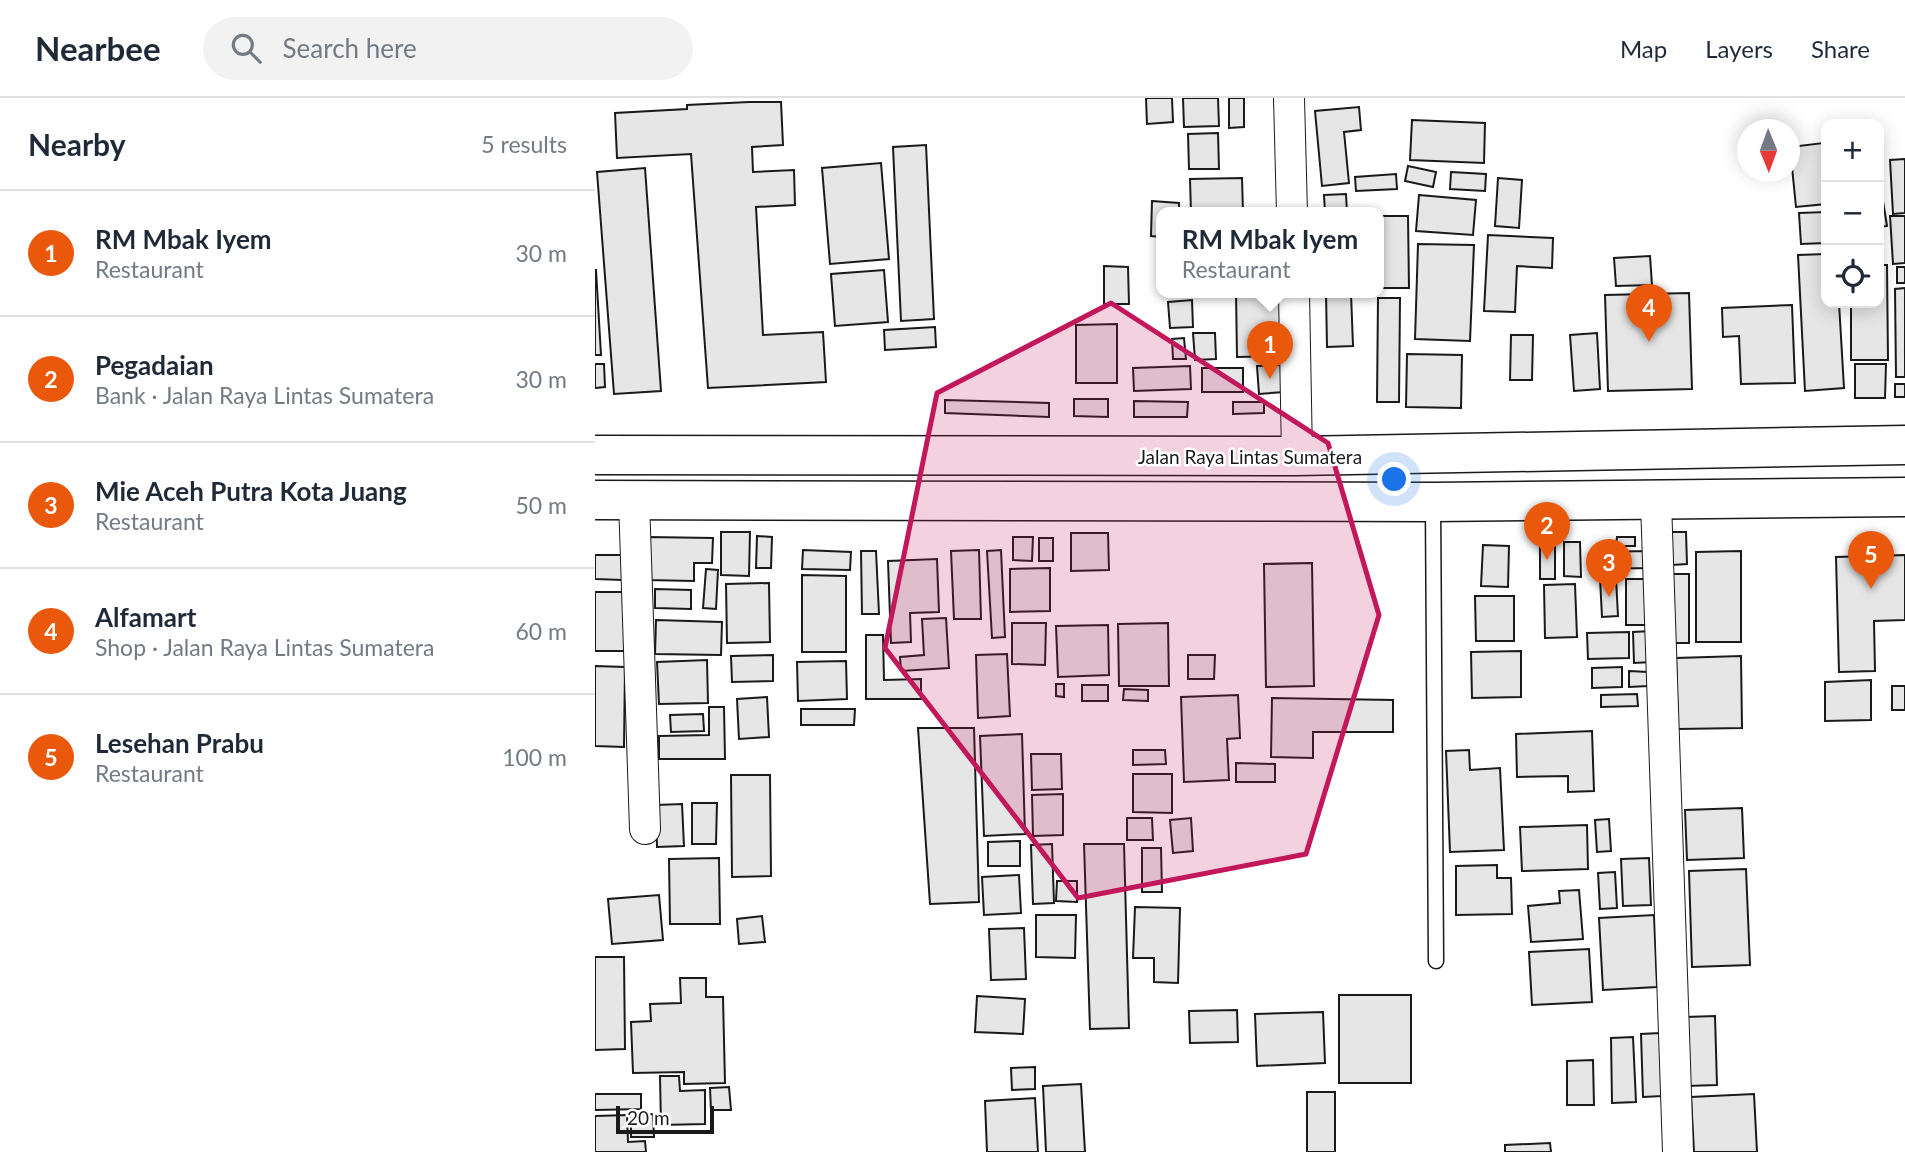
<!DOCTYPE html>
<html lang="en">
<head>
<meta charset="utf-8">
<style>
	body { margin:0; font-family:Lato,sans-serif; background:#f2f2f3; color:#1f2937 }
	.controls { position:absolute; right:21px; top:21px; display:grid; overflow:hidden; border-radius:14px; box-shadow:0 4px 18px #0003 }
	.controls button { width:63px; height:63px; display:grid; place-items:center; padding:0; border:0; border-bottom:2px solid #e0e1e3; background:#fff; color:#1f2937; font:35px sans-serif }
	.compass { position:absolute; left:1142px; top:21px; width:63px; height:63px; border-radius:50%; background:#fff; box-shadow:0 4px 18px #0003; rotate:179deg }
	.scale { position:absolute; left:21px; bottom:18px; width:98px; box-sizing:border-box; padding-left:7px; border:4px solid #1a1a1a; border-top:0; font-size:19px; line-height:24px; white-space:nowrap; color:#1a1a1a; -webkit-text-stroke:5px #fff; paint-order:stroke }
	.you { position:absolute; left:800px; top:382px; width:24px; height:24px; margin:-18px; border:5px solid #fff; border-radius:50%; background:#1a73e8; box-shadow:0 0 0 10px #1a73e833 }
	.badge { display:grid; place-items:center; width:46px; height:46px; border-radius:50%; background:#ea580c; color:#fff; font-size:23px; font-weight:700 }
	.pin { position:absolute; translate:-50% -58px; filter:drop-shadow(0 2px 4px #0008) }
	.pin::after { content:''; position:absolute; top:37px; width:24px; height:21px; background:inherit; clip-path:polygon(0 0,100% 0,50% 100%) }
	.popup { position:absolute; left:561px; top:109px; width:228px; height:91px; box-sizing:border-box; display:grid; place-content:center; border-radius:14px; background:#fff; filter:drop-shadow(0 2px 5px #0005); font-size:23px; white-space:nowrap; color:#747a83 }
	.popup b { font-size:26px; color:#1f2937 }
	.popup::after { content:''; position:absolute; left:50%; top:100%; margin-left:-14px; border:14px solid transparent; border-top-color:#fff }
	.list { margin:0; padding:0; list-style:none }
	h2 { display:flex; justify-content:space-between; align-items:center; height:91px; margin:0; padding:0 28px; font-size:30px }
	h2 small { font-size:23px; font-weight:400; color:#747a83 }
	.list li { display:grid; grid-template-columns:46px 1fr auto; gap:21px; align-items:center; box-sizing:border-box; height:126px; padding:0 28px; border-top:2px solid #e0e1e3 }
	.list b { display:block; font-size:26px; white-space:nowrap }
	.list p { margin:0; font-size:23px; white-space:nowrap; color:#747a83 }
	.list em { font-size:23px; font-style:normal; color:#747a83 }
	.icon { flex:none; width:38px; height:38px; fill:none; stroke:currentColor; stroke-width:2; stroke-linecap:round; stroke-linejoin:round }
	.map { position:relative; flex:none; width:1310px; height:1054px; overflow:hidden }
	header { display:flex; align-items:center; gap:42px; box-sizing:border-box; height:98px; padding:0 35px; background:#fff; border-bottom:2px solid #e0e1e3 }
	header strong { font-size:33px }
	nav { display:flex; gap:38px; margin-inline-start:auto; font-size:24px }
	.search { width:490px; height:63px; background:#f2f2f3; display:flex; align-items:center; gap:18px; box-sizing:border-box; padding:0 24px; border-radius:38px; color:#747a83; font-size:26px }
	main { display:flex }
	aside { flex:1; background:#fff }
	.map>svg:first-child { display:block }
</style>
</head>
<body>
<header>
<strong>Nearbee</strong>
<div class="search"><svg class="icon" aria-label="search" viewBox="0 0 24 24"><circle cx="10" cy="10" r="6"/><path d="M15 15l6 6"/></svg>Search here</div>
<nav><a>Map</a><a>Layers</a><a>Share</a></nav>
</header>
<main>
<aside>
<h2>Nearby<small>5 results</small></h2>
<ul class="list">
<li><span class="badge">1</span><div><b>RM Mbak Iyem</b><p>Restaurant</p></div><em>30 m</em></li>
<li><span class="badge">2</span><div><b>Pegadaian</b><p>Bank · Jalan Raya Lintas Sumatera</p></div><em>30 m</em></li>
<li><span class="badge">3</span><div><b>Mie Aceh Putra Kota Juang</b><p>Restaurant</p></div><em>50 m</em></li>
<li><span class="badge">4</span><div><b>Alfamart</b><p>Shop · Jalan Raya Lintas Sumatera</p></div><em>60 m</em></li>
<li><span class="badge">5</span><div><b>Lesehan Prabu</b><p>Restaurant</p></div><em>100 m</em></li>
</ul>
</aside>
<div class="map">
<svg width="1310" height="1054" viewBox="0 0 1310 1054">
	<rect width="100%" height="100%" fill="#fff"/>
	<g fill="#e6e6e6" stroke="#1a1a1a" stroke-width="2">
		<polygon points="551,0 577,0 578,24 552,26"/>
		<polygon points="588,0 623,0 624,28 589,29"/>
		<polygon points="634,0 649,0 649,29 634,30"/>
		<polygon points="154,4 186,4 188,47 157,49 158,74 199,72 200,107 161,109 168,237 228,234 231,284 113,290 96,56 22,60 20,15 92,11 92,7"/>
		<polygon points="764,9 766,32 749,34 754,85 727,88 720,13"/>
		<polygon points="817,22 890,25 889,65 815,62"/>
		<polygon points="623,35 624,71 594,71 593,36"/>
		<polygon points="1228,45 1231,106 1201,109 1195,49"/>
		<polygon points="331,47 339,221 306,223 298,49"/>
		<polygon points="1310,61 1310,115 1298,116 1295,62"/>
		<polygon points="286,65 294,161 235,166 227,70"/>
		<polygon points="813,68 841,74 838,89 810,83"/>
		<polygon points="50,70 66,293 19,296 2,74"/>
		<polygon points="856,74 891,76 890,93 855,91"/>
		<polygon points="801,76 802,91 761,93 760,79"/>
		<polygon points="1284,78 1292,128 1284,129"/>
		<polygon points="647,80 648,115 596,115 595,81"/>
		<polygon points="903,80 927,82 924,130 900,128"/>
		<polygon points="751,96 752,115 730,115 729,97"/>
		<polygon points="824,97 881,102 878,137 821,133"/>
		<polygon points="557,103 584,105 584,115 566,115 566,139 556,138"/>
		<polygon points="1231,114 1231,145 1206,146 1204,115"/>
		<polygon points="784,118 813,118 814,190 784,190"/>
		<polygon points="1295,118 1310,118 1310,165 1298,166"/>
		<polygon points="893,137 958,140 957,170 922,168 920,214 889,213"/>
		<polygon points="823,146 879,147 875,243 820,241"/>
		<polygon points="1231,156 1231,205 1244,205 1249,290 1210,293 1203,157"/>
		<polygon points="1055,158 1057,187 1021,188 1019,160"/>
		<polygon points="1284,167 1292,167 1293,262 1256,262 1256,205 1284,205"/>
		<polygon points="509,168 533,169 534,206 509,206"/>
		<rect x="1302" y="169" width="8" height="16"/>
		<polygon points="1,172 6,257 0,257 0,172"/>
		<polygon points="289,172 293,224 240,228 236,176"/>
		<polygon points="1310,190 1310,279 1301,279 1300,191"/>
		<polygon points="641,195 688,195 689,258 642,259"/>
		<polygon points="731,195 756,195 758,248 732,249"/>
		<polygon points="1094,195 1097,291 1013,293 1010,197"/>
		<polygon points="783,200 805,200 804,304 782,304"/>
		<polygon points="597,202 598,229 575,230 573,204"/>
		<polygon points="1197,207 1200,285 1146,286 1144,238 1128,239 1127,210"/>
		<polygon points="522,226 522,285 481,285 481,227"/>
		<polygon points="340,229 341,249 290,252 289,232"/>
		<polygon points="598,235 620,235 621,261 600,262"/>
		<polygon points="1002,235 1005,291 979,293 975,237"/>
		<polygon points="916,237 938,237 937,282 915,282"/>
		<polygon points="589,240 591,261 578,261 577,241"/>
		<polygon points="812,256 867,257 866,310 811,309"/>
		<polygon points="0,266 9,266 10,289 0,290"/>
		<polygon points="1260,266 1291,266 1290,300 1260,300"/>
		<polygon points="687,267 689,294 664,296 662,268"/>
		<polygon points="595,268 596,291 539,293 538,270"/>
		<rect x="607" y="270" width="41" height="24"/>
		<rect x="1300" y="286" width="10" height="13"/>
		<polygon points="479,301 513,301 513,319 479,318"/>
		<polygon points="350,302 454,305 454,319 350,315"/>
		<polygon points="539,303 593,304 592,319 539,319"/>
		<polygon points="638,304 669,304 669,315 638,316"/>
		<polygon points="126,434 155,434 154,478 126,477"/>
		<polygon points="1076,434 1091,434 1092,466 1077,467"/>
		<polygon points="476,435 513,435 514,472 476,473"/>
		<polygon points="162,438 177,439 176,470 161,470"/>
		<polygon points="53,439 118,440 117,465 99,465 99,483 52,482"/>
		<polygon points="418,439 438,439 437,463 418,462"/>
		<polygon points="1022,439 1040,439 1040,448 1021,448"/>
		<rect x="444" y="440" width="14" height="23"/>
		<rect x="945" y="442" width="15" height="39"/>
		<polygon points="969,444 985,444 986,479 969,478"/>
		<polygon points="888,447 914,448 913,489 886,488"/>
		<polygon points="208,452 256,454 255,472 207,471"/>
		<polygon points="384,452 386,521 359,521 356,453"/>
		<polygon points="406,452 410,539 397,540 392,453"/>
		<polygon points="266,453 281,453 284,516 267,516"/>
		<polygon points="1056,453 1056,470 995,471 995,454"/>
		<polygon points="1146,453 1146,544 1101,544 1101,454"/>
		<polygon points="0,457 27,457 27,482 0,481"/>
		<polygon points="1310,457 1310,522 1279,523 1280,573 1244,574 1241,459"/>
		<polygon points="342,461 344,514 315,515 316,544 296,545 293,463"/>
		<polygon points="717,465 719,588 671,589 669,466"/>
		<polygon points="455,470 455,513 415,514 415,471"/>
		<polygon points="111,471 123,472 121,511 108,510"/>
		<rect x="1077" y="476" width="17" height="69"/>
		<polygon points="207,477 251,478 251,554 207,554"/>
		<polygon points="1005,480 1021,480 1023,518 1007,519"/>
		<rect x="1031" y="481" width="24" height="46"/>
		<polygon points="174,485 175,544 132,545 131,486"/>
		<polygon points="980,486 982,539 950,540 949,487"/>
		<polygon points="60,491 96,492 96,511 60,510"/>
		<polygon points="0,494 30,494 31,553 0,553"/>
		<polygon points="880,498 919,498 919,543 881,543"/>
		<polygon points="351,520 354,570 306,573 305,559 329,557 327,521"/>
		<polygon points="61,522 127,524 126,557 60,556"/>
		<polygon points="417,525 451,525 450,567 417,566"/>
		<polygon points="573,525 574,588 524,588 523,526"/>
		<polygon points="513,527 514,577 463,579 461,528"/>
		<polygon points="1056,533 1057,564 1039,565 1038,534"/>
		<polygon points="1034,534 1034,560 993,561 992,535"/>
		<polygon points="271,537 288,537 289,582 326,581 326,601 271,601"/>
		<polygon points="926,553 926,599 877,600 876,554"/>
		<polygon points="412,556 415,618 383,620 381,557"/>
		<polygon points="178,557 178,583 137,584 136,558"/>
		<polygon points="593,557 620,557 619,581 593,581"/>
		<polygon points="1146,558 1147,630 1083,631 1081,560"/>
		<polygon points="112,562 113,605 64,606 62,564"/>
		<polygon points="251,563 252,601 203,603 202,564"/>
		<polygon points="0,568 30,569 29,649 0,648"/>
		<polygon points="1027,569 1027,589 997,590 997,570"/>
		<polygon points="1034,573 1053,574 1053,588 1034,589"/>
		<polygon points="1276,582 1276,622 1230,623 1230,584"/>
		<polygon points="461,586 469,586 469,599 461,598"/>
		<rect x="487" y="587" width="26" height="16"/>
		<rect x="1297" y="588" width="13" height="24"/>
		<polygon points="529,591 553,592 553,603 528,602"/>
		<polygon points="1042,596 1043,608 1006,609 1006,597"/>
		<polygon points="643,597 645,640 632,641 634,682 589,684 586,599"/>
		<polygon points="172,599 174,639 144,641 142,601"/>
		<polygon points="677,600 798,602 798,634 718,634 718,660 676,659"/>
		<polygon points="114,609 129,609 130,661 64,661 64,638 114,637"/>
		<polygon points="206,611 260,611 259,627 206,627"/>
		<polygon points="108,616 109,633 76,634 75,617"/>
		<polygon points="323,630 379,630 384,804 335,806"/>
		<polygon points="997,633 999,693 973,694 973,678 922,679 921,636"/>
		<polygon points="427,636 430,736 389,738 385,638"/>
		<polygon points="538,652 570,652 571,666 538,667"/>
		<polygon points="874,652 875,672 905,670 909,752 855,754 851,653"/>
		<polygon points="436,656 466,656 467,691 437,692"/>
		<polygon points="641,665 680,666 680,684 641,684"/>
		<polygon points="538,676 577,676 577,715 538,714"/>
		<polygon points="136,677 175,677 176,778 137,779"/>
		<polygon points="468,696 468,737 438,738 437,697"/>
		<polygon points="97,705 122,705 121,746 97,746"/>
		<polygon points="87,706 89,748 62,749 61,707"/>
		<polygon points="1147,710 1149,760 1092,762 1090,712"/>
		<polygon points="532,720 557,720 558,742 532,742"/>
		<polygon points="596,720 598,753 578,755 575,722"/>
		<polygon points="1014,721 1016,753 1002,754 1000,722"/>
		<polygon points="992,727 993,771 927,773 925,729"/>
		<polygon points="425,743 425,768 393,768 393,744"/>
		<polygon points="457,746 459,805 438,806 436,747"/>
		<polygon points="489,746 529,746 534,930 495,931"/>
		<polygon points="547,750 566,750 567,794 547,794"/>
		<polygon points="124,760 125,826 75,826 74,761"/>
		<polygon points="1054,760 1056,807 1028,808 1026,761"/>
		<polygon points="902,767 902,780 916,780 917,816 861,817 861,768"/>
		<polygon points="1151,771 1155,867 1097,869 1094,773"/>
		<polygon points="1020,774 1022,810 1005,811 1003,775"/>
		<polygon points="424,777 426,815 389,817 387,779"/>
		<polygon points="462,783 482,783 482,804 461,803"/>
		<polygon points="984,792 988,841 936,844 933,808 965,805 964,793"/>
		<polygon points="64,797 68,842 17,846 13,801"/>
		<polygon points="540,809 585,810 583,885 559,884 559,860 538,860"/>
		<polygon points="441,817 481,817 480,860 441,859"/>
		<polygon points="1059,817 1062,889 1008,892 1004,820"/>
		<polygon points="167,818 170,844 144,846 142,821"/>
		<polygon points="429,830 431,881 396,882 394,831"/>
		<polygon points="994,851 997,904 937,907 934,854"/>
		<polygon points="0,859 29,859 30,951 0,952"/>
		<polygon points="85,880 111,880 111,899 128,899 130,985 89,986 89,974 38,975 36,924 56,923 55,906 86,905"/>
		<rect x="744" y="897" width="72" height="88"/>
		<polygon points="382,898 430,901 428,936 380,934"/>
		<polygon points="642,912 643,944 595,945 594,913"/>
		<polygon points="728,914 730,965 662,968 660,916"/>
		<polygon points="1120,918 1122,987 1092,988 1090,919"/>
		<polygon points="1065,935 1067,998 1048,999 1046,936"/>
		<polygon points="1038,939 1041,1004 1017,1005 1016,940"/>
		<polygon points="998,962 999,1007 972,1007 972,963"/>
		<polygon points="440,969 440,991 417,992 416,970"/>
		<polygon points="65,978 84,978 85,993 110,992 110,1026 66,1027"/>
		<polygon points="486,986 490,1054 451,1054 448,988"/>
		<polygon points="134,989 136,1012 116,1012 115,990"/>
		<rect x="712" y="994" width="28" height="60"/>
		<polygon points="0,996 46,996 46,1011 0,1012"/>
		<polygon points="1159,996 1162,1054 1099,1054 1096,999"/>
		<polygon points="440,1000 443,1054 392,1054 390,1003"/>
		<polygon points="58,1016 59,1039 36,1039 36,1017"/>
		<polygon points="32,1017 33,1044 50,1043 51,1054 0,1054 0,1018"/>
		<polygon points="955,1045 956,1054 910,1054 910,1047"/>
	</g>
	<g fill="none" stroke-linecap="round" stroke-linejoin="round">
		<g stroke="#1a1a1a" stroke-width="17">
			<polyline id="service" points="838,406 841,863"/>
		</g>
		<g stroke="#1a1a1a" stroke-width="32">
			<g id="minor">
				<polyline points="694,0 697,115"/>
				<polyline points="699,195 702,358"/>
				<polyline points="39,402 50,731"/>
				<polyline points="1061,404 1083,1054"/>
			</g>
		</g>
		<g stroke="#1a1a1a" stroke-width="41">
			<g id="trunk">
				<polyline points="0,357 702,358 1310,347"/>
				<polyline points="0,402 838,404 1310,399"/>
			</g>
		</g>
		<use href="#service" stroke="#fff" stroke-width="14"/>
		<use href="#minor" stroke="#fff" stroke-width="30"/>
		<use href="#trunk" stroke="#fff" stroke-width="38"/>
	</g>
	<path fill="#c2185b" fill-opacity="0.2" stroke="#c2185b" stroke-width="5" stroke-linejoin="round" d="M516,205L733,345L784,517L711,756L483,800L290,550L342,295Z"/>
	<g text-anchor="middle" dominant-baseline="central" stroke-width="5" stroke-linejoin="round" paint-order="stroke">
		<g font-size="19" fill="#1a1a1a" stroke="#fff">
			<text x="655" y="358">Jalan Raya Lintas Sumatera</text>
		</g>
	</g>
</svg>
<div class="controls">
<button>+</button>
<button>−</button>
<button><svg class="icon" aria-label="locate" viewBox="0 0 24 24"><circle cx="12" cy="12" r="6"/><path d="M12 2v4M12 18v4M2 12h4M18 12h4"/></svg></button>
</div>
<svg class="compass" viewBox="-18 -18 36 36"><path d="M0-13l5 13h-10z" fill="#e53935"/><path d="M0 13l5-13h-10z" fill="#747a83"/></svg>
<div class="scale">20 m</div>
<div class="you"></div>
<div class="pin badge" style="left:675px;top:281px">1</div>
<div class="popup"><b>RM Mbak Iyem</b>Restaurant</div>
<div class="pin badge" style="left:952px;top:462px">2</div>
<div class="pin badge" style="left:1014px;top:499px">3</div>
<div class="pin badge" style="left:1054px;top:244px">4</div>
<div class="pin badge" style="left:1276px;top:491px">5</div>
</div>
</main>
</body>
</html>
